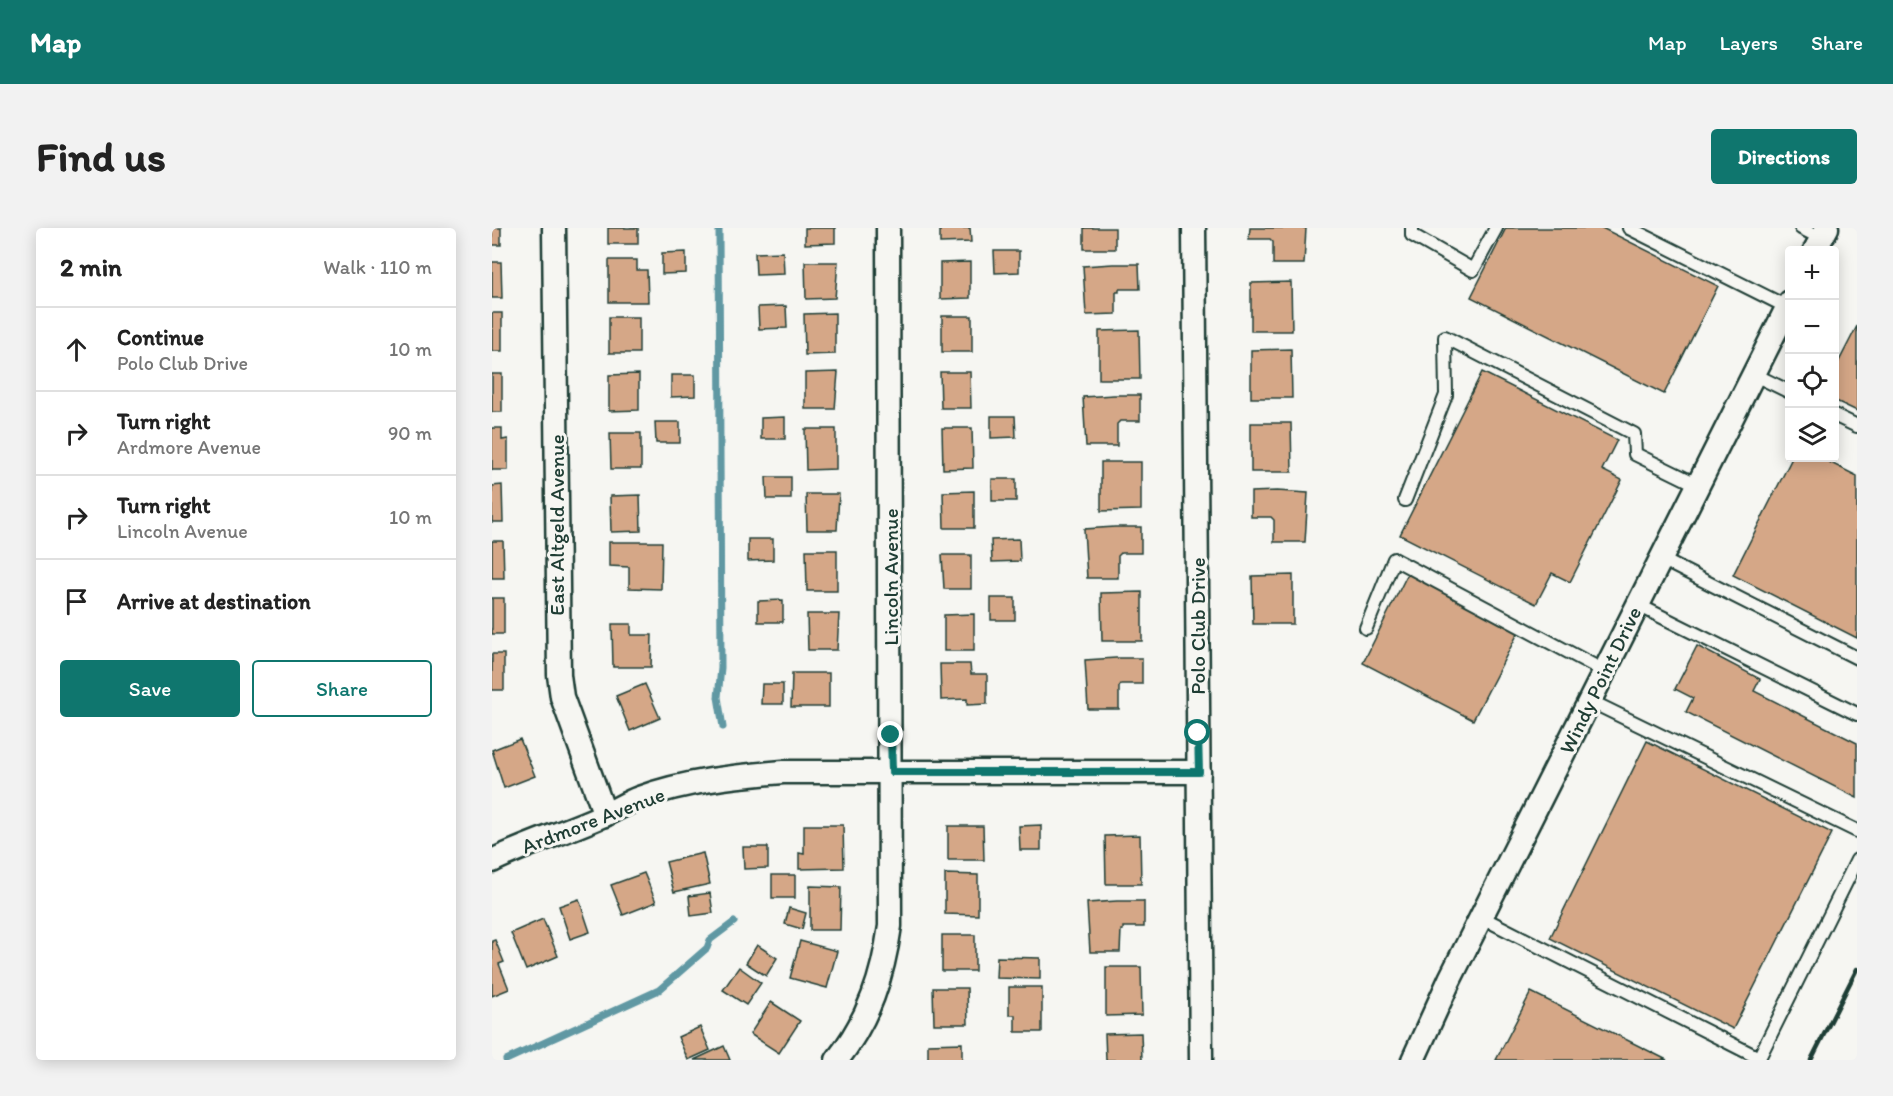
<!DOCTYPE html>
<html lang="en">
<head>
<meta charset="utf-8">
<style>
	body { margin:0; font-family:Itim,sans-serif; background:#f2f2f2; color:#222 }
	.controls { position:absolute; right:18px; top:18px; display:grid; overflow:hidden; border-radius:6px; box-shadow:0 3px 15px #0003 }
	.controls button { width:54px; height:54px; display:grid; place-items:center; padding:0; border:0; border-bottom:2px solid #e0e0e0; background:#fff; color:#222; font:30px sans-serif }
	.stop { position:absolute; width:18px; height:18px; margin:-14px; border:4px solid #0f766e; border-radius:50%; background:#fff }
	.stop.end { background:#0f766e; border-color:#fff; box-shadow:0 2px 6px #0008 }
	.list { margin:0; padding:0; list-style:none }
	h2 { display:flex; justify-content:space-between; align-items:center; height:78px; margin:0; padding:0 24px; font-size:26px }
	h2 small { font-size:20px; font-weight:400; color:#767676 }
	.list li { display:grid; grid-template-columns:39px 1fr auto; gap:18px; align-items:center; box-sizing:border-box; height:84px; padding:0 24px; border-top:2px solid #e0e0e0 }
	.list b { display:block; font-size:22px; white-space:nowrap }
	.list p { margin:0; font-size:20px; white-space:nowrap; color:#767676 }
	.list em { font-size:20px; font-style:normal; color:#767676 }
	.actions { display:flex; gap:12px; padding:18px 24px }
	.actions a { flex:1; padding:14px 0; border:2px solid #0f766e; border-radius:6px; text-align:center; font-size:21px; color:#0f766e }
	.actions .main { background:#0f766e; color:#fff }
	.icon { flex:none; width:33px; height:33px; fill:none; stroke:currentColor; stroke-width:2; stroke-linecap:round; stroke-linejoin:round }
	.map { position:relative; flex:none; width:1365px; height:832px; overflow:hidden; border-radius:6px }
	header { display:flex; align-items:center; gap:36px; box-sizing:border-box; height:84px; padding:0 30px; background:#0f766e; color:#fff }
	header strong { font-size:28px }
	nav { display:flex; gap:33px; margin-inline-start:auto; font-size:21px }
	.intro { display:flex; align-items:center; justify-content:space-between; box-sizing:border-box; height:144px; padding:0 36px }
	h1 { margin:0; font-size:42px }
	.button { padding:15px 27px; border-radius:6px; background:#0f766e; color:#fff; font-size:21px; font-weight:700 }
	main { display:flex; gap:36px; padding:0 36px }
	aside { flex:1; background:#fff; border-radius:6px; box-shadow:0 3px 15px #0003 }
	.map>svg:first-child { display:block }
</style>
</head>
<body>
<header>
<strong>Map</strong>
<nav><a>Map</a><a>Layers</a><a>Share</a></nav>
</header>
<div class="intro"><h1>Find us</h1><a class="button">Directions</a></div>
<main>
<aside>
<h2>2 min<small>Walk · 110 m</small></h2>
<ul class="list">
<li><svg class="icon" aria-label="ahead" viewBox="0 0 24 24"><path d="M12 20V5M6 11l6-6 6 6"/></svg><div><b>Continue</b><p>Polo Club Drive</p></div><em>10 m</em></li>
<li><svg class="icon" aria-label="right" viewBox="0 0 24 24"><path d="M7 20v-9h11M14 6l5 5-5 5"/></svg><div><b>Turn right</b><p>Ardmore Avenue</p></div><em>90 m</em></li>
<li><svg class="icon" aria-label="right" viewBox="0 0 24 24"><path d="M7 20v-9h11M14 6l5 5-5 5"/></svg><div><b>Turn right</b><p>Lincoln Avenue</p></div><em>10 m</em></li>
<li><svg class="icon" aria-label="arrive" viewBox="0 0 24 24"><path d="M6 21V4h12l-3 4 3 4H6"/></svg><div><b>Arrive at destination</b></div></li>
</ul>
<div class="actions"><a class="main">Save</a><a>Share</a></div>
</aside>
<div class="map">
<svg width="1365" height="832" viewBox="0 0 1365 832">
	<rect width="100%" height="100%" fill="#f6f6f2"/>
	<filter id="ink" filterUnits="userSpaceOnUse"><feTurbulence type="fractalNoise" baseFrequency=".0167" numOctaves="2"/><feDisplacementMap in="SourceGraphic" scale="12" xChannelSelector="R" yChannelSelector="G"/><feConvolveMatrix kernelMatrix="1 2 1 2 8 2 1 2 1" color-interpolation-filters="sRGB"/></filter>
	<g filter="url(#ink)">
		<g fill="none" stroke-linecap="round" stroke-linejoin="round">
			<g stroke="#6098a3" stroke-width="7">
				<polyline points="227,0 229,440 226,469 231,499"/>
				<polyline points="14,832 167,762 215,720 218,712 242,694"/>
			</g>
		</g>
		<g fill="#d5a787" stroke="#1f3d34" stroke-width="1.5">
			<rect x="0" y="0" width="9" height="17"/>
			<rect x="116" y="0" width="30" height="16"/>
			<polygon points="313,0 343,0 343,15 313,16"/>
			<polygon points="448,0 478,0 479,14 448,15"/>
			<rect x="592" y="0" width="31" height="21"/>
			<polygon points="758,0 814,0 812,36 781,36 781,14 778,11 757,11"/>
			<polygon points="1014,0 1110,0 1226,58 1172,166 979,69"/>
			<polygon points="502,23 527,23 527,44 503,45"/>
			<polygon points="194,24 194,45 170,46 170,25"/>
			<polygon points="291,24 292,46 264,47 263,25"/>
			<polygon points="117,32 145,32 145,42 155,42 156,74 117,74"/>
			<polygon points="0,34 9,34 10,70 0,70"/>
			<polygon points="313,34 346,34 343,70 314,71"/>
			<polygon points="478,34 478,70 448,71 448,35"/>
			<polygon points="621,36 647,36 648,61 627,61 627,64 624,64 624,86 594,87 591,38"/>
			<polygon points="799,54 800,103 759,103 759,55"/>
			<polygon points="294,78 295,100 267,101 266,79"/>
			<rect x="0" y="85" width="10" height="38"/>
			<polygon points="343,85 343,126 313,127 312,86"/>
			<rect x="450" y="88" width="30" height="36"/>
			<rect x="117" y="89" width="30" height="36"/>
			<polygon points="1365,98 1365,183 1342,172 1342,143"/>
			<polygon points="647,102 648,151 607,151 607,103"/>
			<polygon points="799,121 800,170 759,170 759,122"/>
			<polygon points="346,144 343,181 313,181 313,145"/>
			<polygon points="448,144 478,144 479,180 449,180"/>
			<polygon points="990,144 1125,212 1110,242 1130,252 1078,354 1060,345 1044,376 908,307"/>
			<rect x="0" y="146" width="10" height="38"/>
			<polygon points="147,146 147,182 117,183 117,147"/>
			<polygon points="179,147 203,147 203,168 179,169"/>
			<polygon points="622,167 648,167 648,193 628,193 625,196 625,218 594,218 591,169"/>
			<polygon points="499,188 523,188 524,209 499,210"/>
			<polygon points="293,189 293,211 269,211 269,190"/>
			<polygon points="163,194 188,194 188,215 164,215"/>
			<polygon points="759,195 799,195 800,244 759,244"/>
			<polygon points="0,200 10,200 10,212 16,211 16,242 0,242"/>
			<polygon points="450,200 480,200 481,240 451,241"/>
			<polygon points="313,201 344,201 344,241 314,242"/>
			<polygon points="118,205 149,205 149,241 119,241"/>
			<polygon points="1300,230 1329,230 1365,248 1365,410 1241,347"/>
			<polygon points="609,234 649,234 649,282 609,283"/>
			<polygon points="274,249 299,249 299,271 275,271"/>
			<rect x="500" y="251" width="24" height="22"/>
			<polygon points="10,257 11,294 0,294 0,258"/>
			<polygon points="482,263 482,300 452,300 451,264"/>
			<polygon points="785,263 816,265 813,314 782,314 782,292 779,289 759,289 759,264"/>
			<polygon points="314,266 347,266 345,302 315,302"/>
			<polygon points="148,267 149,303 119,304 118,268"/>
			<polygon points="623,299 649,299 649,325 629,325 626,328 626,350 595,350 592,301"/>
			<polygon points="256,311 281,311 281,332 256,333"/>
			<polygon points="527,311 528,333 500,334 499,312"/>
			<polygon points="0,313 11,313 12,350 0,350"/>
			<polygon points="117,314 170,314 169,361 137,360 137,339 117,338"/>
			<polygon points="314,322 345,322 345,363 315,363"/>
			<polygon points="450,327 479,327 479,361 452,361"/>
			<polygon points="916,345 1027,403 981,492 871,435"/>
			<polygon points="801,347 801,396 761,396 760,348"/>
			<polygon points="650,364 650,413 610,413 609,365"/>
			<rect x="0" y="370" width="12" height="36"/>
			<rect x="499" y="370" width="24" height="22"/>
			<polygon points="291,372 291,394 266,394 266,373"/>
			<polygon points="315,386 347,386 345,422 316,422"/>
			<polygon points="482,386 482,423 452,423 452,387"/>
			<polygon points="120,396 139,396 139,407 160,407 159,439 121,439"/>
			<polygon points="1205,418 1268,451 1262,463 1365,515 1365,570 1194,484 1201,470 1183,461"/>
			<rect x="0" y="426" width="12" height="36"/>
			<polygon points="624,430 650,430 650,456 629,456 627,459 627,481 596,481 593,432"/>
			<polygon points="448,436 478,436 479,446 495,446 495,476 475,477 475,471 449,472"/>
			<polygon points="300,445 337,445 337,479 299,479"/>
			<polygon points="153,456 168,490 138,503 124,468"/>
			<polygon points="270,456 291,456 291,476 269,476"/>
			<polygon points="28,511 43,548 12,560 0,522"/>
			<polygon points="1155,513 1340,605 1241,801 1058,710"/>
			<polygon points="312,597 351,597 352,640 307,641 307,625 312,626"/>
			<polygon points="549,597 549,622 528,622 527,598"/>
			<polygon points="456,598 491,598 492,632 456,632"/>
			<polygon points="648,607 649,656 614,656 613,608"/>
			<polygon points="251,619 276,619 276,640 252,641"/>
			<polygon points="211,625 218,656 182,664 174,634"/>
			<polygon points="152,645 164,674 131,687 119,657"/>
			<polygon points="453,646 486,647 486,687 453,686"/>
			<rect x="280" y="647" width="23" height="23"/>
			<polygon points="318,658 349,659 348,702 318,702"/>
			<polygon points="218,665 221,685 199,688 197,668"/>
			<polygon points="87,671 98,704 78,711 67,678"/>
			<polygon points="625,673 652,673 652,699 631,699 631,702 629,702 628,724 598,724 595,675"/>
			<polygon points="297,680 314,685 310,701 293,696"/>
			<polygon points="51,691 66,728 34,742 19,705"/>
			<rect x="450" y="707" width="33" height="36"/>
			<polygon points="3,712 12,734 7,736 17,761 0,768 0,713"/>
			<polygon points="308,713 345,723 335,760 298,750"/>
			<polygon points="265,717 285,730 274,748 254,735"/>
			<polygon points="505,729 548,730 548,751 504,750"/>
			<polygon points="247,739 269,755 254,777 231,762"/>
			<polygon points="614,739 649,739 650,787 614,788"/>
			<polygon points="517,759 550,759 550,804 523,804 523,787 517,787"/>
			<polygon points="441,760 475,760 476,796 442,796"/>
			<polygon points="1039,764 1175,832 1004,832"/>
			<polygon points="279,774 308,793 287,825 258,806"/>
			<polygon points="208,799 218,822 196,832 186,809"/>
			<polygon points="649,805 650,832 614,832 613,806"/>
			<polygon points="470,815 470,832 436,832 436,816"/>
			<polygon points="232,818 238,832 202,832"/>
		</g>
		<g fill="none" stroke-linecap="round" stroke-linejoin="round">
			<g stroke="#1f3d34" stroke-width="16">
				<g id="lane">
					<polyline points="920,0 920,7 981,42 1004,0"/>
					<polyline points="1137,0 1295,79"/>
					<polyline points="1309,0 1329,10"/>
					<polyline points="1261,146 1298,164"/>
					<polyline points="1342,187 1365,198"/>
					<polyline points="913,272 954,167 953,109 1142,206 1143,226 1206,257"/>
					<polyline points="1169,331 1365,430"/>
					<polyline points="1146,377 1365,486"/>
					<polyline points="874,400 902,331 1112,443"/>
					<polyline points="1098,473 1365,603"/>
					<polyline points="989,689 1267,830 1365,632"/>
				</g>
			</g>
			<g stroke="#1f3d34" stroke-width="27">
				<g id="street">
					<polyline points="62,0 67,447 70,469 113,587"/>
					<polyline points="702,0 709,832"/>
					<polyline points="1323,22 1335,0"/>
					<path d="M0,633C37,615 77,603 114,586C125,581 136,574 147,570C193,553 243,548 291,544H707"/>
					<path d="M345,832C377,791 391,748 398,698L396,0"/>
					<polyline points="921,832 958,751 1298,74"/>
				</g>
			</g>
			<use href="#lane" stroke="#f6f6f2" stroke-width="12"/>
			<use href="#street" stroke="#f6f6f2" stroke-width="22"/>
			<polyline stroke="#1f3d34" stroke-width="4.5" points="1319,832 1365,741"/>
		</g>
	</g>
	<g fill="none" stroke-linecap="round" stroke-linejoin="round" filter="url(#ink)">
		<polyline stroke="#0f766e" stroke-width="8" points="399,507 400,544 707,544 706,505"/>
	</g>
	<g text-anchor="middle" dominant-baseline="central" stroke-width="6" stroke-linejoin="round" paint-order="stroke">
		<g font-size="21" fill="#1f3d34" stroke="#f6f6f2">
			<text transform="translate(64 297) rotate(-90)">East Altgeld Avenue</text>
			<text transform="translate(398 349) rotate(-90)">Lincoln Avenue</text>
			<text transform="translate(705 398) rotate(-90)">Polo Club Drive</text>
			<text transform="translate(1108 452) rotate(-64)">Windy Point Drive</text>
			<text transform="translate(101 592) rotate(-21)">Ardmore Avenue</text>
		</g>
	</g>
</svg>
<div class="controls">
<button>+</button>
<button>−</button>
<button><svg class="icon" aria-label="locate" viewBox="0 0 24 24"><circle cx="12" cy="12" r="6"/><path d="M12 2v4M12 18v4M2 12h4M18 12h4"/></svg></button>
<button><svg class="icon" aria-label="layers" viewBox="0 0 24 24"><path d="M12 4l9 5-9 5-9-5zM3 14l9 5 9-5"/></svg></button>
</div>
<div class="stop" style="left:706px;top:505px"></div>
<div class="stop end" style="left:399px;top:507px"></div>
</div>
</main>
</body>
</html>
